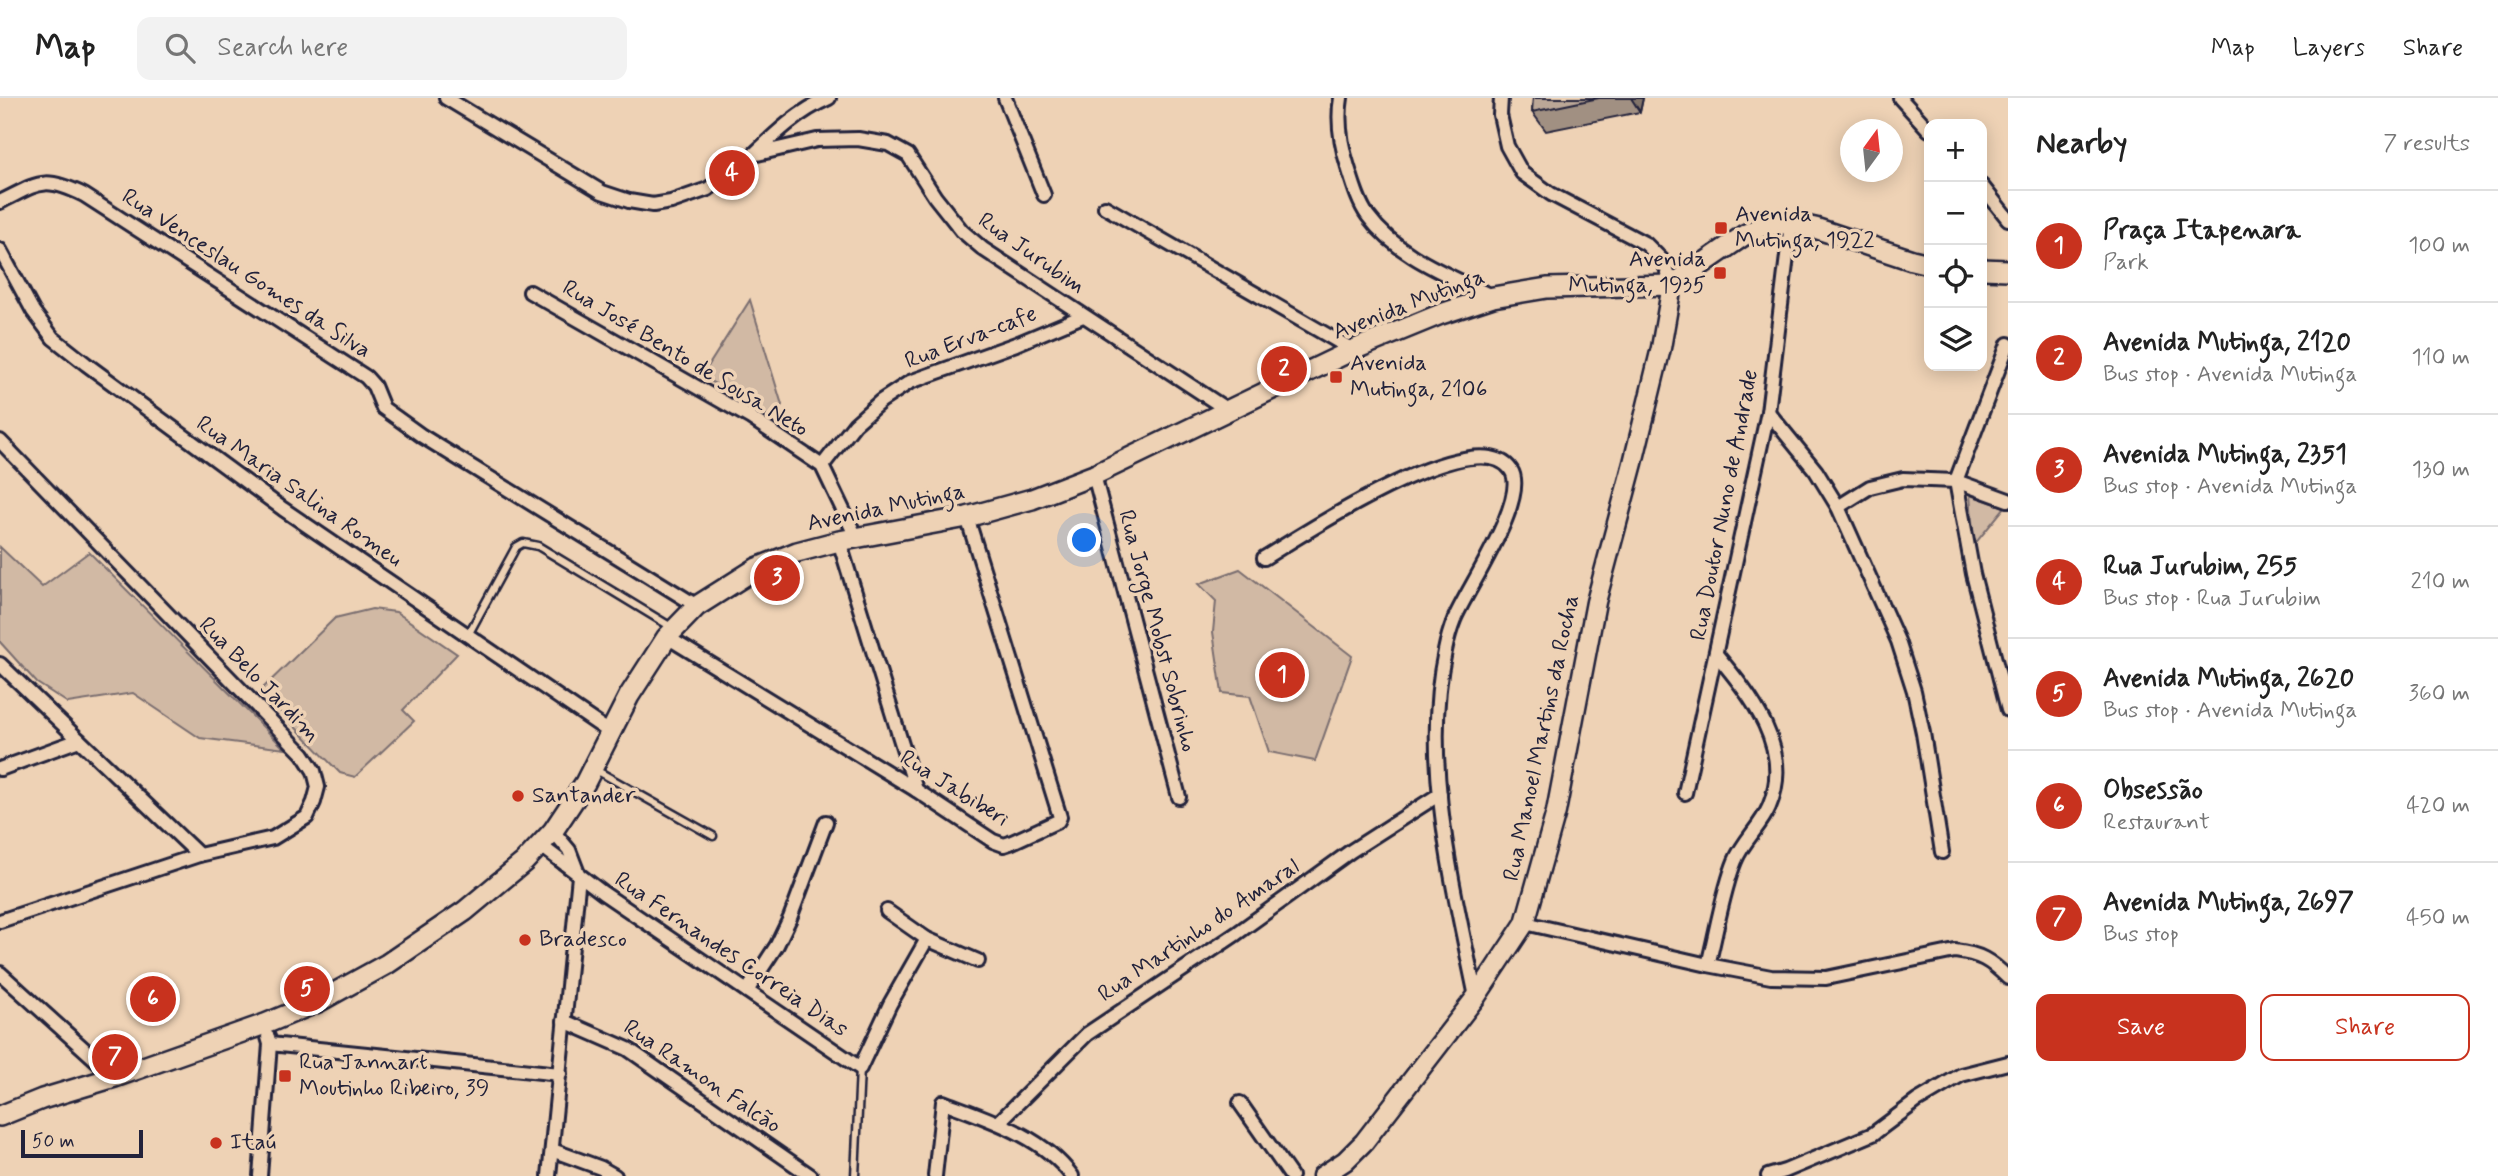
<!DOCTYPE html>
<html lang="en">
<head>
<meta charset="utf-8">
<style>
	body { margin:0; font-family:Mynerve,sans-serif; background:#f2f2f2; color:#222 }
	.controls { position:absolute; right:21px; top:21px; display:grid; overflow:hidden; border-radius:14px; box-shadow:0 4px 18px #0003 }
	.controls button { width:63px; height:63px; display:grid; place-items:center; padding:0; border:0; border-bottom:2px solid #e0e0e0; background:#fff; color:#222; font:35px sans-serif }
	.compass { position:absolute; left:1840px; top:21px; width:63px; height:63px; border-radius:50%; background:#fff; box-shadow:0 4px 18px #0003; rotate:15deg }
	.scale { position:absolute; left:21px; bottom:18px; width:122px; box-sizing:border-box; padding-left:7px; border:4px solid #22223b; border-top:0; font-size:19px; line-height:24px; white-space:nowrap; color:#22223b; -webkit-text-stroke:5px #eed2b5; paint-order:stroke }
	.you { position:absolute; left:1085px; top:443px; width:24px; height:24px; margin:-18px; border:5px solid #fff; border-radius:50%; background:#1a73e8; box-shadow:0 0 0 10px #1a73e833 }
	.badge { display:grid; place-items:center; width:46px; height:46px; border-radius:50%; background:#c8321e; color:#fff; font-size:23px; font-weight:700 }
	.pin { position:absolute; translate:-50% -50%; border:4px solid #fff; box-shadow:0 2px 7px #0006 }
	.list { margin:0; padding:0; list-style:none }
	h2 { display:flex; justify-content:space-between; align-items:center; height:91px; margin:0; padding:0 28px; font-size:30px }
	h2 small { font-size:23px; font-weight:400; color:#767676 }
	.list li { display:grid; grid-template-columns:46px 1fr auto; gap:21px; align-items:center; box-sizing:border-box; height:112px; padding:0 28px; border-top:2px solid #e0e0e0 }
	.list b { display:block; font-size:26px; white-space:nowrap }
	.list p { margin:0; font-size:23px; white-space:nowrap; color:#767676 }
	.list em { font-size:23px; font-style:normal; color:#767676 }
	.actions { display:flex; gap:14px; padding:21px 28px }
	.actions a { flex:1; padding:16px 0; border:2px solid #c8321e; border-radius:14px; text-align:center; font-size:24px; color:#c8321e }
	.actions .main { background:#c8321e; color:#fff }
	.icon { flex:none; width:38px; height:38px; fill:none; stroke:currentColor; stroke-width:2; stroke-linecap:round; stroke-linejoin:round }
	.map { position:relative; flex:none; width:2008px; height:1078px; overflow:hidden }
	header { display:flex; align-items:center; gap:42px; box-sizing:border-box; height:98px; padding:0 35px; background:#fff; border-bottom:2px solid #e0e0e0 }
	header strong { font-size:33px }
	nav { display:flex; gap:38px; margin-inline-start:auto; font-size:24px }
	.search { width:490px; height:63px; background:#f2f2f2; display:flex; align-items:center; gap:18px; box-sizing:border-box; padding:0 24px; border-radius:14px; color:#767676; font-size:26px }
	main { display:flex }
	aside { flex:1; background:#fff }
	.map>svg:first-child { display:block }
</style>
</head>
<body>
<header>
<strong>Map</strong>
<div class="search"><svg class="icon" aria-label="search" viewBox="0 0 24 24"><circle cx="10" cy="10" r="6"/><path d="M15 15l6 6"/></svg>Search here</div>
<nav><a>Map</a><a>Layers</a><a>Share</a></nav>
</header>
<main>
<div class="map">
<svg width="2008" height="1078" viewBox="0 0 2008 1078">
	<rect width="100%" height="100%" fill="#eed2b5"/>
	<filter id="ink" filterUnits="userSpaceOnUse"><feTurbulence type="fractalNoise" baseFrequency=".0143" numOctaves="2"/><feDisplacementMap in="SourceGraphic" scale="14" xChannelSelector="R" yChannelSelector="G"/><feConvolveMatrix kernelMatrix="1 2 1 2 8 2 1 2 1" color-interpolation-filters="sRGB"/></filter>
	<g filter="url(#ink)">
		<g fill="#d1b9a4" stroke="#7a6e70" stroke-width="2">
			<polygon points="750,202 782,307 771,320 702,278"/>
			<polygon points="1970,397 2005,409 1974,447"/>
			<polygon points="0,449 42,489 89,454 285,651 200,640 133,595 68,605 37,585 0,544"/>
			<polygon points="1240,471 1352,558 1315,663 1269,654 1250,598 1222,595 1213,534 1216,503 1199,486"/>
			<polygon points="372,511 396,514 457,556 403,612 414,623 355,679 340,675 260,593 335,520"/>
		</g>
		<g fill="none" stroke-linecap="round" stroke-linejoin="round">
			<g stroke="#22223b" stroke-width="11">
				<g id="lane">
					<polyline points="468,537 516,449 523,445 538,448 673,530"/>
					<polyline points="596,672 713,738"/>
					<polyline points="855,1078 860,970"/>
				</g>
			</g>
			<g stroke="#22223b" stroke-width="18">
				<g id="street">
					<polyline points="446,0 602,94 629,103 653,107 671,104 708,91 753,57 817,42 858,41 888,46 908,57 935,99 962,133 983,151 1229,313"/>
					<polyline points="1005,0 1044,97"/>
					<path d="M1341,0C1337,23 1341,47 1348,69C1353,85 1358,104 1368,118C1398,159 1449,177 1493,199"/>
					<polyline points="1501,0 1500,17 1507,48 1522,75 1551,96 1646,146 1664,164 1672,187"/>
					<polyline points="1900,0 1929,32"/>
					<path d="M753,57C777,34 799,13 829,0"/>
					<polyline points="1982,88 2008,121"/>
					<path d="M0,104C39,85 43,77 84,97L366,279L374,288L383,310L422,338L697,508"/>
					<polyline points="1105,109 1353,252"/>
					<polyline points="0,152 33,213 53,240 86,266 283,411 611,635"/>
					<polyline points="530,194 751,320 822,368 856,439"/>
					<polyline points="2008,246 1956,383 1973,476 2008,612"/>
					<polyline points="1768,314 1816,373 1838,409 1898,543 1914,593 1923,635 1942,754"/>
					<polyline points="0,343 303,656 314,673 318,689 314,704 307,719 273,740 199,757 0,823"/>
					<polyline points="822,368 855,326 881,303 910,284 1016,246 1083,218"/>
					<polyline points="1094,377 1179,699"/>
					<polyline points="1838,409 1870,389 1903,381 1956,383 2008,402"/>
					<polyline points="839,443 916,692"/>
					<path d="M1264,460C1302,437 1476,321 1511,372C1530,400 1465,494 1454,522C1450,532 1447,543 1445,553C1421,664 1454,790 1476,899"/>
					<polyline points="667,539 916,692 993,743 1004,747 1010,745 1058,723 1060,719 967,419"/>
					<polyline points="0,566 199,757"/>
					<polyline points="0,671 79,642"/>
					<polyline points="1685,695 1768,314 1791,125"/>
					<polyline points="540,747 603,795 860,970 890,906 927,841"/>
					<polyline points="887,813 927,841 978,863"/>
					<path d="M1525,825L1708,867L1771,879L1826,880L1955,853C1980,856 1990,862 2008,880"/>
					<path d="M1708,867C1716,836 1723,792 1735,763C1743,743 1761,728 1769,709C1794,651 1751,598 1716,556"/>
					<polyline points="0,875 115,979"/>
					<polyline points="747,893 777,847 790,820 826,724"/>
					<polyline points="564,923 628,951 811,1078"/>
					<polyline points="270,946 560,976"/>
					<polyline points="1240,1005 1291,1078"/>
					<polyline points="998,1025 1087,936 1236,836 1351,753 1440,696"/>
					<polyline points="552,1052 601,1070 615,1078"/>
					<polyline points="260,1078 270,946 268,939"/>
					<polyline points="549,1078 579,778 569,752 553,733"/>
					<path d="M935,1078L943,1004C988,1021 1043,1038 1072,1078"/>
					<polyline points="1768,1078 1785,1073 1873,1036 1917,1003 1961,977 2008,965"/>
				</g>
			</g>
			<g stroke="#22223b" stroke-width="23">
				<polyline id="secondary" points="1322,1078 1345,1063 1364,1044 1476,899 1525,825 1556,714 1596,504 1633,365 1661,250 1672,187"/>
			</g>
			<g stroke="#22223b" stroke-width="24">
				<g id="primary">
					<polyline points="1982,171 2008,172"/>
					<polyline points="0,1018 42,1001 115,979 265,926 318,904 387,866 465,813 524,764 553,733 585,685 629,598 667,539 697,508 757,470 797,454 839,443 967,419 1032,401 1094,377 1353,252 1441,216 1493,199 1547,190 1672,187 1746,136 1763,128 1791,125 1815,130 1912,162 1929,166"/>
				</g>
			</g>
			<use href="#lane" stroke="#eed2b5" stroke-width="6"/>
			<use href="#street" stroke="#eed2b5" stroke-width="12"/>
			<use href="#secondary" stroke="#eed2b5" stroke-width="18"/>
			<use href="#primary" stroke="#eed2b5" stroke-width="19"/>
		</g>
		<polygon fill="#a19082" stroke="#22223b" stroke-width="2" points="1533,0 1643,0 1640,14 1546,33 1532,14"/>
		<polygon fill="#83756a" stroke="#22223b" stroke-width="2" points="1631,0 1643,0 1640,14"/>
		<polygon fill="#bba797" stroke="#22223b" stroke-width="2" points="1533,0 1599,0 1532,14"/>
	</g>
	<g fill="#c8321e" stroke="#eed2b5" stroke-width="2.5">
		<rect x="1714" y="123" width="14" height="14" rx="3.5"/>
		<rect x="1713" y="168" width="14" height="14" rx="3.5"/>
		<rect x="1329" y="272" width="14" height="14" rx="3.5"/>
		<circle cx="518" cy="698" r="7"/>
		<circle cx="525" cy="842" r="7"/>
		<rect x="278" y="971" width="14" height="14" rx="3.5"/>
		<circle cx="216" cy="1045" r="7"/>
	</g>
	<g text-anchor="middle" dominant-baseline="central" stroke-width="7" stroke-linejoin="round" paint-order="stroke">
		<g font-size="23" fill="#22223b" stroke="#eed2b5" text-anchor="start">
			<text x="1735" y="117">Avenida<tspan x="1735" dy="26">Mutinga, 1922</tspan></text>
			<text x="1706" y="162" text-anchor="end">Avenida<tspan x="1706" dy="26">Mutinga, 1935</tspan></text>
			<text x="1350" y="266">Avenida<tspan x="1350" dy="26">Mutinga, 2106</tspan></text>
			<text x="532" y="698">Santander</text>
			<text x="539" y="842">Bradesco</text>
			<text x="299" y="965">Rua Jannart<tspan x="299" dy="26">Moutinho Ribeiro, 39</tspan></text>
			<text x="230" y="1045">Itaú</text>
		</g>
		<g font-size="23" fill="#22223b" stroke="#eed2b5">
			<text transform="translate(1031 156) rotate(35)">Rua Jurubim</text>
			<text transform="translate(246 176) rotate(33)">Rua Venceslau Gomes da Silva</text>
			<text transform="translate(1409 207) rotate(-21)">Avenida Mutinga</text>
			<text transform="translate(971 240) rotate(-21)">Rua Erva-cafe</text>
			<text transform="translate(685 261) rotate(31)">Rua José Bento de Sousa Neto</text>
			<text transform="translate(299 394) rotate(35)">Rua Maria Salina Romeu</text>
			<text transform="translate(1725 407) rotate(-79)">Rua Doutor Nuno de Andrade</text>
			<text transform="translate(886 410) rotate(-12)">Avenida Mutinga</text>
			<text transform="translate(1157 533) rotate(75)">Rua Jorge Mobst Sobrinho</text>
			<text transform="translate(259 582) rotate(46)">Rua Belo Jardim</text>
			<text transform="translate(1542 640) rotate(-78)">Rua Manoel Martins da Rocha</text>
			<text transform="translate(954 691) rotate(32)">Rua Jabiberi</text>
			<text transform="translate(1199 833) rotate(-34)">Rua Martinho do Amaral</text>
			<text transform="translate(731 857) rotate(34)">Rua Fernandes Correia Dias</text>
			<text transform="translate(702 979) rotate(34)">Rua Ramon Falcão</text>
		</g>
	</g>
</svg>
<div class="controls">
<button>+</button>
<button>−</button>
<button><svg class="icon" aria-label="locate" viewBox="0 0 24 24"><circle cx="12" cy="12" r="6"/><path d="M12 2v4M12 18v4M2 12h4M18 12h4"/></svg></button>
<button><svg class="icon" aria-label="layers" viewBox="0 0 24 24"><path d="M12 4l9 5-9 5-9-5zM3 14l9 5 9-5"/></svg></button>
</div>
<svg class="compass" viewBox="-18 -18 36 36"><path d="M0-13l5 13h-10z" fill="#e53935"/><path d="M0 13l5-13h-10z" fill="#767676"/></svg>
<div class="scale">50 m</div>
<div class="you"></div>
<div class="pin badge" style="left:1282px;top:577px">1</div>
<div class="pin badge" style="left:1284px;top:271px">2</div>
<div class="pin badge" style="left:777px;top:480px">3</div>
<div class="pin badge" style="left:732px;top:75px">4</div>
<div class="pin badge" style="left:307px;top:891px">5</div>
<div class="pin badge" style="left:153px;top:901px">6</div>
<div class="pin badge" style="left:115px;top:959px">7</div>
</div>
<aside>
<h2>Nearby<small>7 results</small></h2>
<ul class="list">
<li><span class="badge">1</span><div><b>Praça Itapenara</b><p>Park</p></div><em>100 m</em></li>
<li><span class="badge">2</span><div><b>Avenida Mutinga, 2120</b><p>Bus stop · Avenida Mutinga</p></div><em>110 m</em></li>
<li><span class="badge">3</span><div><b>Avenida Mutinga, 2351</b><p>Bus stop · Avenida Mutinga</p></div><em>130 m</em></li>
<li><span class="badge">4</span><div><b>Rua Jurubim, 255</b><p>Bus stop · Rua Jurubim</p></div><em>210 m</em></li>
<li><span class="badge">5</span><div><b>Avenida Mutinga, 2620</b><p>Bus stop · Avenida Mutinga</p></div><em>360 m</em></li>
<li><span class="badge">6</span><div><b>Obsessão</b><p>Restaurant</p></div><em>420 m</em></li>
<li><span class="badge">7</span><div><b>Avenida Mutinga, 2697</b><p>Bus stop</p></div><em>450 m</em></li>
</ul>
<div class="actions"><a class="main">Save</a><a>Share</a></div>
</aside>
</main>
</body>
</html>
